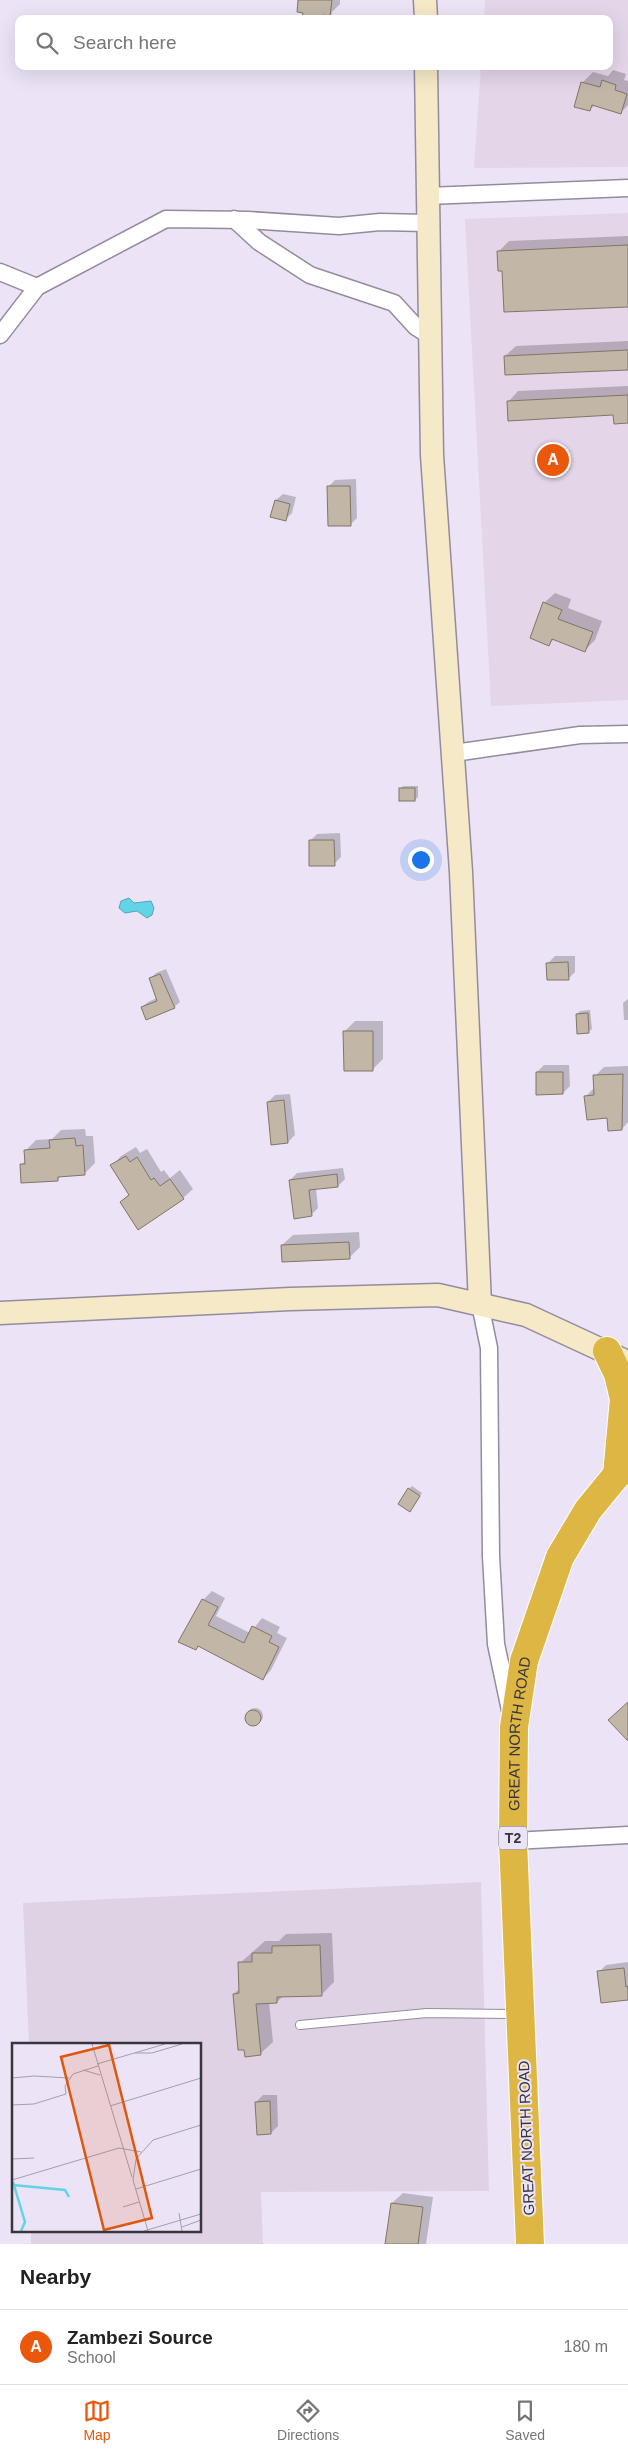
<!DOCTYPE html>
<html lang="en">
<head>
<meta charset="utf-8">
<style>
	body { margin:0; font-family:Arial,sans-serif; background:#f2f2f2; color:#222 }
	.you { position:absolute; left:420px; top:859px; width:18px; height:18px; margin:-12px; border:4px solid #fff; border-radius:50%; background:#1a73e8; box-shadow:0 0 0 8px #1a73e833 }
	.badge { display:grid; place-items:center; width:32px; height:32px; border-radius:50%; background:#ea580c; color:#fff; font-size:16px; font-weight:700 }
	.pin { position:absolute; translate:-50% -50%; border:2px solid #fff; box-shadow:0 1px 5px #0006 }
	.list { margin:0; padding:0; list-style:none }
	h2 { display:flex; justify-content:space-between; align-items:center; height:65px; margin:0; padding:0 20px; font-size:21px }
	h2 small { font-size:16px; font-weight:400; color:#767676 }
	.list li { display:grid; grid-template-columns:32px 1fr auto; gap:15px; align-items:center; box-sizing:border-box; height:75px; padding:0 20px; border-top:1px solid #e0e0e0 }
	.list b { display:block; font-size:19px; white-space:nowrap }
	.list p { margin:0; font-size:16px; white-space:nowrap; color:#767676 }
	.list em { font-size:16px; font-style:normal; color:#767676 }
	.icon { flex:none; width:28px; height:28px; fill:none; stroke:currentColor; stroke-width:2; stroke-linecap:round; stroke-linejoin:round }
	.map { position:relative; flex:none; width:628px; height:2244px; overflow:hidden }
	.search { position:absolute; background:#fff; box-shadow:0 5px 20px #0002; left:15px; right:15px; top:15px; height:55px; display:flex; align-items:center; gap:12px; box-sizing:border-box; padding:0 18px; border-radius:10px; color:#767676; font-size:19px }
	.sheet { height:140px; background:#fff }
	nav { display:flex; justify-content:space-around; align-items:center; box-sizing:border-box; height:70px; border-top:1px solid #e0e0e0; background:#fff; font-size:14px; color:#767676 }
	nav a { display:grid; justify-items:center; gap:2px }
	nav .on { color:#ea580c }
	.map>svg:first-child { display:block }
</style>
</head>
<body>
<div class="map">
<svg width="628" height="2244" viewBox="0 0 628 2244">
	<rect width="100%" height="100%" fill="#ece4f6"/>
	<polygon fill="#dfd2e5" points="481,1882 489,2191 261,2192 263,2244 31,2244 31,2230 200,2230 200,2044 29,2044 23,1903"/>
	<g fill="#e4d5e8">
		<polygon points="485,0 628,0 628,167 474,168 481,66 609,66 609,19 484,19"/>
		<polygon points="628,213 628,700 491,706 465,219"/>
	</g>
	<polygon fill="#62d4e7" stroke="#55a4b4" points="129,898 134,903 151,901 154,908 152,915 147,918 137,911 125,913 119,908 121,901"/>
	<g fill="#0003">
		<polygon points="300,0 340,0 340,4 332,12 331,19 303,19 304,12"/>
		<polygon points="613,70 626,74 624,80 628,81 628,105 621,112 595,105 589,110 582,83 593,72 608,76"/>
		<polygon points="628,236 628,305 503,269 498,252 509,241"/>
		<polygon points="628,341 628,368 505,356 516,346"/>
		<polygon points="628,386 628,422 614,414 508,402 518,391"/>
		<polygon points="356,479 357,518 350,525 328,487 335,480"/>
		<polygon points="283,494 296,497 292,513 285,520 276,500"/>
		<polygon points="555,593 571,599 568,608 602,621 595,640 585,650 554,639 549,644 544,603"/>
		<polygon points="403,786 418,786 418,797 415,800 400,789"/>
		<polygon points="340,833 341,857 334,864 310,841 317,834"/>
		<polygon points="555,956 575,956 575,972 568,979 548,963"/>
		<polygon points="166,969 180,1002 174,1007 142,1007 148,1002 157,998 150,979 156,973"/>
		<polygon points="628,999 628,1020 624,1020 623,1003"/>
		<polygon points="590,1010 592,1029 588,1032 577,1014 580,1011"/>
		<polygon points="355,1021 383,1021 383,1059 372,1070 345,1031"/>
		<polygon points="544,1065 569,1065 570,1086 563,1093 537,1072"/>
		<polygon points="628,1066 628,1122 622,1129 585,1097 594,1088 595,1076 604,1067"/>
		<polygon points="290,1094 295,1135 288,1142 268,1102 275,1095"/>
		<polygon points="85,1129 86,1136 93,1136 95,1163 84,1174 61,1176 57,1180 21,1165 26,1160 25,1151 36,1140 52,1139 61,1130"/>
		<polygon points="136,1147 140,1153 147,1149 161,1172 164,1170 170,1178 180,1170 193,1189 183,1198 139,1228 121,1202 129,1194 112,1166 121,1156"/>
		<polygon points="343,1168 345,1179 338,1186 316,1188 318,1208 311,1215 290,1180 297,1173"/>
		<polygon points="359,1232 360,1247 349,1258 282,1245 293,1235"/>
		<polygon points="412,1486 422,1493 413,1507 409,1489"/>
		<polygon points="212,1591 225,1598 216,1616 250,1633 262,1618 280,1627 277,1633 287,1638 271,1670 263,1679 200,1645 196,1649 179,1641 203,1600"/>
		<circle cx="255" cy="1716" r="8"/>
		<polygon points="332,1933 334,1982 321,1995 283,1996 277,2002 269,2002 273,2042 260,2054 234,1994 240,1988 240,1963 265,1941 279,1941 286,1934"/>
		<polygon points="628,1962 628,1999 599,1972 606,1965"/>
		<polygon points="263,2095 277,2095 278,2126 271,2133 256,2102"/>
		<polygon points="403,2193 433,2197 426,2244 386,2244 392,2203"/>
	</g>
	<g fill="#c2b6a7" stroke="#807567">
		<polygon points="298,0 332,0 330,16 323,15 323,19 302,19 303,13 297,12"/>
		<polygon points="602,80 616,85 615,90 627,94 621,114 592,105 590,111 574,107 581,82 600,87"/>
		<polygon points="628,245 628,307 504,312 502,271 498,271 497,251"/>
		<polygon points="628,350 628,370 505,375 504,356"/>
		<polygon points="628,395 628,423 614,424 613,415 508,421 507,401"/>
		<polygon points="327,486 350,486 351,526 328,526"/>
		<polygon points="275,500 290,504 286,521 270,517"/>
		<polygon points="543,602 562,610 558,619 593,632 585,652 552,639 549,646 530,638"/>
		<rect x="399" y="788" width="16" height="13"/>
		<polygon points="309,840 334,840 335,866 309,866"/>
		<polygon points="568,962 569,980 547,980 546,963"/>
		<polygon points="160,974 175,1008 146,1020 141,1007 157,1001 149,978"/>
		<polygon points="588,1013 589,1033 577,1034 576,1014"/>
		<polygon points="343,1031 373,1031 373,1071 344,1071"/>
		<polygon points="536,1072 563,1072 563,1094 536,1095"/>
		<polygon points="623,1074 622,1130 608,1131 607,1118 587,1120 584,1096 594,1095 593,1075"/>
		<polygon points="284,1100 288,1143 271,1145 267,1102"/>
		<polygon points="75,1138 76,1146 83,1145 85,1175 58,1177 58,1181 21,1183 20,1164 25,1164 24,1150 50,1148 49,1140"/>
		<polygon points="126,1156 130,1162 137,1157 151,1180 154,1178 160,1186 170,1179 184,1199 138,1230 120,1202 129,1195 110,1165"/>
		<polygon points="337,1174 338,1187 309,1190 312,1216 294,1219 289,1180"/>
		<polygon points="349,1242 350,1259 282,1262 281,1245"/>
		<polygon points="408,1488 420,1496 410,1512 398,1504"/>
		<polygon points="202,1599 218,1607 208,1625 244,1643 252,1626 272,1636 269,1642 279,1647 263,1680 198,1646 196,1650 178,1642"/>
		<polygon points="628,1702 628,1741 608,1720"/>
		<circle cx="253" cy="1718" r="8"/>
		<polygon points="320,1945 322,1996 277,1997 277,2003 256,2004 261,2055 245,2057 244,2050 238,2050 233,1994 239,1993 238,1962 252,1962 252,1953 272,1953 272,1946"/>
		<polygon points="624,1968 626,1987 628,1986 628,2000 601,2003 597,1971"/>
		<polygon points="270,2101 271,2134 257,2135 255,2102"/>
		<polygon points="391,2203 423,2207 418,2244 385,2244"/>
	</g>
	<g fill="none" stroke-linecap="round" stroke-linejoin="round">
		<g stroke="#938c9c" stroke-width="10">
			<polyline id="lane" points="300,2025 427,2013 516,2014"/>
		</g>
		<g stroke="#938c9c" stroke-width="19">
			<g id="street">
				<polyline points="427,196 628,188"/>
				<polyline points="234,219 259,242 310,275 394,303 416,327 430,336"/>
				<polyline points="0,272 37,287"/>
				<polyline points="0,335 37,287 166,219 248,220 339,226 380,222 427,223"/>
				<polyline points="454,753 580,735 628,734"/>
				<polyline points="480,1304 489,1348 491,1556 496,1644 510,1710"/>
				<polyline points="513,1841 628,1835"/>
			</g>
		</g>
		<g stroke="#938c9c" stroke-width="25">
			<g id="secondary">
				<polyline points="425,0 426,19"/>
				<polyline points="426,66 432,455 461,872 480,1304"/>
				<polyline points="0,1313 290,1299 438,1295 526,1315 621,1359"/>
			</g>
		</g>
		<g stroke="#fff" stroke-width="30">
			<g id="highway">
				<polyline points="607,1351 618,1374 624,1399 617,1475"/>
				<path id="s1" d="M530,2244L513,1841L514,1727L524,1661L560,1557L588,1510L628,1461"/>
			</g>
		</g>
		<use href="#lane" stroke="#fff" stroke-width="8"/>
		<use href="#street" stroke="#fff" stroke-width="16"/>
		<use href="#secondary" stroke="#f5e9c7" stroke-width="22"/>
		<use href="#highway" stroke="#deb644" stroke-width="28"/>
	</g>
	<g text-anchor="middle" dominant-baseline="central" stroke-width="4" stroke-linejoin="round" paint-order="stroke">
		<rect fill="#ece4f6" stroke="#6e6a74" stroke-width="1" x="499" y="1826.5" width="28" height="23" rx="4"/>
		<g font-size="14" font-weight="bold" fill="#38353c">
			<text x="513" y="1838">T2</text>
		</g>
		<g font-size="15" fill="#38353c" stroke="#ece4f6">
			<text stroke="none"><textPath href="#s1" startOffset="511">GREAT NORTH ROAD</textPath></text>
			<text transform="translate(526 2138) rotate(-92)">GREAT NORTH ROAD</text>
		</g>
	</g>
	<g transform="translate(12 2043)">
		<rect width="189" height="189" fill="#ece4f6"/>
		<path fill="none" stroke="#62d4e7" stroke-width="2.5" d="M1,139L13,179L9,188M1,142L53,147L57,154"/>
		<path fill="none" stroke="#a49eac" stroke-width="1" d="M80,1L120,134M123,10H140L170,1M85,21L153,1M71,27L88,32M0,35L22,33L57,35M0,62L22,61L54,51L53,43L61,31L86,23M98,63L189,35M0,116L22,115M0,137L107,105L129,109M124,146L189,126M111,164L127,159M167,170L170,188M170,184L189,177M132,188L189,171M136,188L121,137L124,116L141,97L189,82"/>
		<path fill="#df570e" fill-opacity="0.15" stroke="#df570e" stroke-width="2.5" d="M97,2L140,175L92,187L49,14Z"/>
		<rect width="189" height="189" fill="none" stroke="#38353c" stroke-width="2.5"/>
	</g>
</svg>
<div class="you"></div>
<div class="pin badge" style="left:553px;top:460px">A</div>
<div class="search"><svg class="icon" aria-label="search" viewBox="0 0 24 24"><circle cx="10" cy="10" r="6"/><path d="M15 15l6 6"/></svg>Search here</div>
</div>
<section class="sheet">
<h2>Nearby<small></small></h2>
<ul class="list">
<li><span class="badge">A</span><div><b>Zambezi Source</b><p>School</p></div><em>180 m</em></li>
</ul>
</section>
<nav>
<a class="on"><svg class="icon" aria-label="map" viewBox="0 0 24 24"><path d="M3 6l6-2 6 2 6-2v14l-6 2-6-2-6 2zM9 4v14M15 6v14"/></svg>Map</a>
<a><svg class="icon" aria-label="directions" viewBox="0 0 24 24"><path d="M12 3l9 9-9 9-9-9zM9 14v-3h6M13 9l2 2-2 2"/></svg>Directions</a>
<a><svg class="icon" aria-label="saved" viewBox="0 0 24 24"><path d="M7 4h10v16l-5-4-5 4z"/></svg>Saved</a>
</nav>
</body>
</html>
